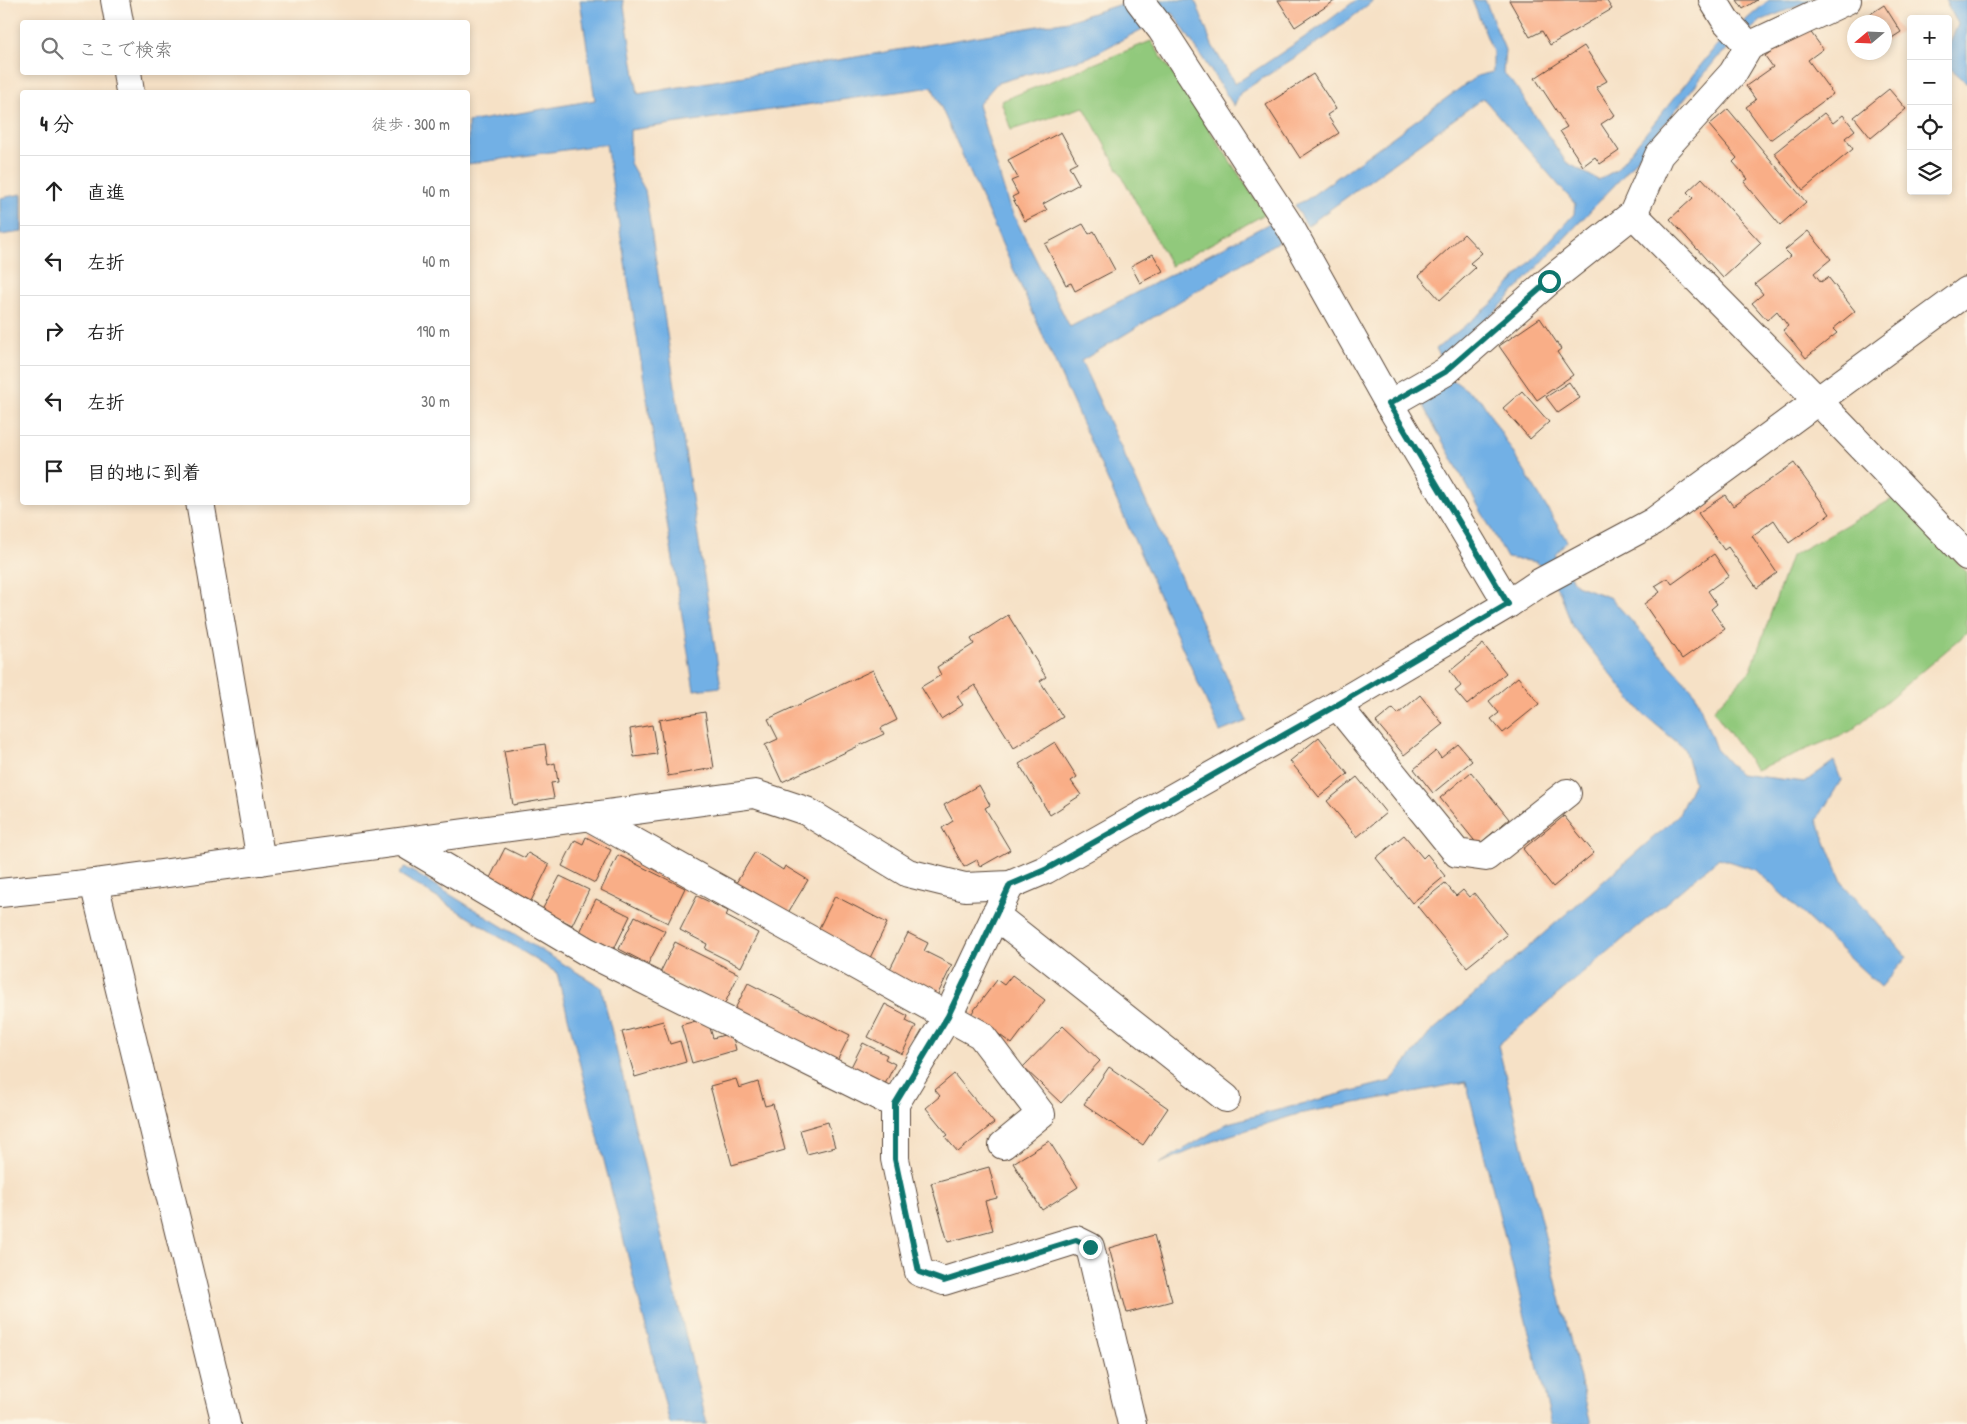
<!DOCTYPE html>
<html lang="ja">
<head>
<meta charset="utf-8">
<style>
	body { margin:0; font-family:"Patrick Hand","Klee One",sans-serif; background:#f2f2f2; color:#222 }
	.controls { position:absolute; right:15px; top:15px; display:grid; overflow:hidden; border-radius:5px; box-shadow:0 2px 8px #0003 }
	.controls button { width:45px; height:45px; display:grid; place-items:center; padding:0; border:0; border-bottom:1px solid #e0e0e0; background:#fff; color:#222; font:25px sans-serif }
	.compass { position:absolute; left:1847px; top:15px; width:45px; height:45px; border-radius:50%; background:#fff; box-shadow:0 2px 8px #0003; rotate:251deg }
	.stop { position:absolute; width:15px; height:15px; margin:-11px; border:4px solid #0f766e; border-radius:50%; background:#fff }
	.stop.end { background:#0f766e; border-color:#fff; box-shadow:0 1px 5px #0008 }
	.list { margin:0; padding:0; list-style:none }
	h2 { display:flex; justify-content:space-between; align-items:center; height:65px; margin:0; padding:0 20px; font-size:21px }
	h2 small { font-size:16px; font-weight:400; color:#767676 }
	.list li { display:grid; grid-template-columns:32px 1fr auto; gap:15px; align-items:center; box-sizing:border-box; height:70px; padding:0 20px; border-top:1px solid #e0e0e0 }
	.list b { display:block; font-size:19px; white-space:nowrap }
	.list em { font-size:16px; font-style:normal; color:#767676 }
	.icon { flex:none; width:28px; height:28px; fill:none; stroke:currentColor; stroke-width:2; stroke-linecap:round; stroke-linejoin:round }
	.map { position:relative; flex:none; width:1967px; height:1424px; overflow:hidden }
	.search { position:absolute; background:#fff; box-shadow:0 2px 8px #0003; left:20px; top:20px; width:450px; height:55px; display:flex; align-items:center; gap:12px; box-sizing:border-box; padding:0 18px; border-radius:5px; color:#767676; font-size:19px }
	.panel { position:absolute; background:#fff; box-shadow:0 2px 8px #0003; left:20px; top:90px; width:450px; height:415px; border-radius:5px }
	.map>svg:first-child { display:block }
</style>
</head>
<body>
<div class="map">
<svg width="1967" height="1424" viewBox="0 0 1967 1424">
	<rect width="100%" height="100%" fill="#fcf5e5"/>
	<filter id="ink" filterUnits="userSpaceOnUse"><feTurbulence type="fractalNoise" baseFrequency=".02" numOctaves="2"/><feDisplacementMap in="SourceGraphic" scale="10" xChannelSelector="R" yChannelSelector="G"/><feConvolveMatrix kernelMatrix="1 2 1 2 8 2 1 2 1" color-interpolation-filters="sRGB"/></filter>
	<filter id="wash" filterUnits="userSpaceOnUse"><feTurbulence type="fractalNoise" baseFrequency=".0096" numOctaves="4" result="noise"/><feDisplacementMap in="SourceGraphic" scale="20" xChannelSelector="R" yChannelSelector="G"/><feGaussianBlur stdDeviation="1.12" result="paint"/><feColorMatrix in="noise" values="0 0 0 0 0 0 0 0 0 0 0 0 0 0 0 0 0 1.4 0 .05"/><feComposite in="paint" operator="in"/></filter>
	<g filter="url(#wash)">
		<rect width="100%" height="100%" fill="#f6e1c6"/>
		<g fill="#91c97c" stroke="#667a4d">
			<polygon points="1151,41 1265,214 1171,266 1084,107 1011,130 1001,101"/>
			<polygon points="1894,498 1967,572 1967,633 1851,731 1756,770 1713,710 1751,670 1791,556"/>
		</g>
		<g fill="#72b0e5" stroke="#566d82">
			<polygon points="580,0 623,0 638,94 1068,21 1121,4 1129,0 1195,0 1212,45 1235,84 1320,27 1356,0 1374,0 1328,36 1240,93 1234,106 1173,13 1089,57 997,83 978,105 1009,206 1070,327 1270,223 1279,241 1081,361 1247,721 1220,732 932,87 630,130 630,163 645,190 721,687 694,690 606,144 468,164 468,122 595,100"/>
			<polygon points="1472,0 1485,0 1505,50 1503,73 1514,84 1566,162 1598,180 1616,170 1717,45 1769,0 1813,0 1762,20 1717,58 1623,176 1498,309 1441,357 1436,349 1492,304 1574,214 1575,204 1483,98 1307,226 1295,205 1306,200 1477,76 1493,72 1493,52"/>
			<polygon points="1945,0 1967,0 1967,83 1948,66 1948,48 1958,24"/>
			<polygon points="22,194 22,232 0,235 0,198"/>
			<polygon points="1450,378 1481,400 1567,541 1555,554 1576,585 1611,598 1695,693 1716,749 1739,774 1805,782 1834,761 1841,780 1817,820 1843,884 1907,957 1881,987 1756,870 1719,858 1498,1045 1591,1424 1552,1424 1466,1082 1298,1114 1218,1139 1159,1164 1228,1123 1391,1081 1430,1033 1678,816 1694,782 1684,748 1642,713 1572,626 1560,592 1537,562 1507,558 1422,404"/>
			<polygon points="405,867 601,987 707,1424 670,1424 557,973 399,874"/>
		</g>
		<g id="blocks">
			<g fill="#f9ae87">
				<polygon points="1278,0 1336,0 1295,27"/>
				<polygon points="1509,0 1606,0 1612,9 1550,45 1542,31 1530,37"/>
				<polygon points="1737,0 1757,0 1743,9"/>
				<polygon points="1884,5 1901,32 1884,43 1884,22 1858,22"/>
				<polygon points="1800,30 1809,30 1823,49 1808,60 1833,94 1770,140 1746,107 1756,100 1746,86 1773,67 1765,56"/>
				<polygon points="1584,46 1607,81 1596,87 1615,115 1601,124 1619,151 1600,164 1595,157 1583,166 1560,131 1567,127 1535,78"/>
				<polygon points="1313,74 1336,109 1327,115 1339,133 1300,158 1266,105"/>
				<polygon points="1889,89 1906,109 1871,138 1854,117"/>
				<polygon points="1728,109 1806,202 1780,225 1744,182 1748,179 1733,162 1737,158 1709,125"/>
				<polygon points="1824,113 1833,123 1843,115 1855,130 1845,138 1853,149 1803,190 1774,153"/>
				<polygon points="1061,132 1077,162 1069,166 1079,184 1043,204 1047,210 1025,221 1012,197 1018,194 1011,181 1018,178 1008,160"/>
				<polygon points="1702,178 1761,243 1723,278 1670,219 1693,198 1687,192"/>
				<polygon points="1083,224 1089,234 1094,231 1115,270 1075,291 1071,283 1066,285 1045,244"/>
				<polygon points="1808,231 1831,259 1814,273 1821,282 1828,277 1855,311 1833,329 1837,333 1806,358 1783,330 1788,326 1777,311 1767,320 1752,303 1763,294 1755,284 1791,256 1785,250"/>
				<polygon points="1464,234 1482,253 1470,263 1475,268 1440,300 1419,276"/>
				<polygon points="1153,254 1163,271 1140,283 1131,266"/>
				<polygon points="1540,318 1561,349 1557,352 1573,375 1537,400 1499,346"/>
				<polygon points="1569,382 1580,398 1558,413 1546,397"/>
				<polygon points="1522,391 1549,422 1530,439 1503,408"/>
				<polygon points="1794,463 1830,514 1789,543 1774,520 1752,536 1777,573 1757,588 1728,547 1724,550 1698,513 1725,495 1733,506"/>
				<polygon points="1714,554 1729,576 1708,591 1717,604 1711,609 1725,629 1682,659 1644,604 1660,592 1655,586 1668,578 1672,584"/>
				<polygon points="1008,615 1046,677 1040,681 1063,717 1014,748 975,685 957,696 963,705 941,719 921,687 941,675 937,667 974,644 971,639"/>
				<polygon points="1483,644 1506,673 1467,705 1455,691 1461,686 1450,671"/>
				<polygon points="873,670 897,720 881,728 884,734 782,782 765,745 778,739 768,719"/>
				<polygon points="1518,677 1539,704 1503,733 1491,719 1499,713 1489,701"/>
				<polygon points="1420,695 1443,724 1404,755 1376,722 1393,708 1398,714"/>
				<polygon points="705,712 714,768 668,776 659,720"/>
				<polygon points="652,725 657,754 634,757 630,729"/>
				<polygon points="1319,737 1348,774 1319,797 1290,761"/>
				<polygon points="1055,742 1077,777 1071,781 1081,795 1050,815 1019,764"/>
				<polygon points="545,744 548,765 555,763 558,782 551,783 554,798 513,805 504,751"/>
				<polygon points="1458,744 1472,761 1433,793 1414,769 1436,751 1441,758"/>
				<polygon points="1471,772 1509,819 1478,845 1440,798"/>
				<polygon points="1357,777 1386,813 1357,837 1327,801"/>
				<polygon points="979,785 990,805 985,808 1010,850 980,867 977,860 964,867 942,828 953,821 944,805"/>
				<polygon points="1564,816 1594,853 1553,887 1523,849"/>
				<polygon points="1404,835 1423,858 1427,854 1445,876 1412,903 1376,858"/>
				<polygon points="586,837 611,850 595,883 562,866 575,840 583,844"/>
				<polygon points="505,848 525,858 528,853 549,865 531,901 489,880"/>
				<polygon points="755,852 783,870 785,866 808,880 786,916 736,883"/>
				<polygon points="618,855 685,888 668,923 601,890"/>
				<polygon points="560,876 589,890 572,925 542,910"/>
				<polygon points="1445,883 1456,896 1463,890 1469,897 1474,893 1507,935 1467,967 1417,906"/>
				<polygon points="697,896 728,911 726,916 758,933 741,967 705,949 707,944 680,930"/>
				<polygon points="835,896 887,923 868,962 815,936"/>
				<polygon points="596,899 630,916 614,949 580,932"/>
				<polygon points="635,916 665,931 648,964 619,949"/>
				<polygon points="908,933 928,943 924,951 952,965 936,998 888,973"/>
				<polygon points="675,942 739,974 724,1005 660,973"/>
				<polygon points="1012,975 1045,1000 1012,1044 971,1014 997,980 1004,985"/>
				<polygon points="748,983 850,1035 834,1067 732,1015"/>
				<polygon points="885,1004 908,1016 906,1021 916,1026 902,1054 868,1037"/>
				<polygon points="707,1018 713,1038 732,1033 736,1050 692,1063 681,1025"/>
				<polygon points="663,1021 670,1044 680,1041 686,1062 635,1077 622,1032"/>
				<polygon points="1063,1026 1100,1061 1061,1103 1023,1067"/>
				<polygon points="863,1043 887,1055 885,1059 895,1064 881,1092 847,1075"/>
				<polygon points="1109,1067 1168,1108 1143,1145 1084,1104"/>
				<polygon points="954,1074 994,1123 958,1152 945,1137 948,1135 926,1108 940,1096 935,1090"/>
				<polygon points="736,1079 739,1088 758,1082 765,1106 773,1104 785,1150 732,1165 710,1086"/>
				<polygon points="828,1122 835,1147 807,1154 800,1130"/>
				<polygon points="1049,1141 1078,1187 1042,1210 1013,1163"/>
				<polygon points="989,1167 997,1198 985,1201 993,1230 948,1242 931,1183"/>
				<polygon points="1154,1235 1172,1301 1127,1313 1109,1248"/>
			</g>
		</g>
	</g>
	<g filter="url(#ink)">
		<use href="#blocks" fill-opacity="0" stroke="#574537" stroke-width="1"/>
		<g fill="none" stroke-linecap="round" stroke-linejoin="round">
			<g stroke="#574537" stroke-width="30">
				<g id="street">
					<polyline points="115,0 119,22"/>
					<polyline points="1139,0 1162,30 1290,227 1389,404 1508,604"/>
					<polyline points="1713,0 1726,21 1749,46"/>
					<polyline points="127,72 130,92"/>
					<polyline points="1633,214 1818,401 1967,556"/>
					<polyline points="1389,404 1445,372 1549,281 1633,214 1659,155 1733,73 1749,46 1847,0"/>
					<polyline points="200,502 261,861"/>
					<polyline points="1337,705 1457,853 1486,857 1567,793"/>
					<polyline points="588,816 981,1035 1041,1114 1003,1145"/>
					<polyline points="402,842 586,951 895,1104"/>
					<polyline points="94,883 226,1424"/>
					<polyline points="1010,885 948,1016 895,1104 895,1159 919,1272 944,1281 1076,1240 1090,1247 1132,1424"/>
					<polyline points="0,893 94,883 755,794 806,811 908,873 965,887 1010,885 1045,870 1337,705 1508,604 1541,582 1653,522 1967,291"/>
					<polyline points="995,915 1226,1098"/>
				</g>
			</g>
			<use href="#street" stroke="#fff" stroke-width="28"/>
		</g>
	</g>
	<g fill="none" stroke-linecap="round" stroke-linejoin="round" filter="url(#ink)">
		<polyline stroke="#0f766e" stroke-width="6" points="1090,1247 1076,1240 944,1281 919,1272 895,1159 895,1104 948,1016 1010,885 1045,870 1337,705 1508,604 1389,404 1445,372 1549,281"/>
	</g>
</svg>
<div class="controls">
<button>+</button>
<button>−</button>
<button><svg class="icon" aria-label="locate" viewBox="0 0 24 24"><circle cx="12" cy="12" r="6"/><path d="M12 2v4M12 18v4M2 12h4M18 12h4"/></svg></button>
<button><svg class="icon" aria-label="layers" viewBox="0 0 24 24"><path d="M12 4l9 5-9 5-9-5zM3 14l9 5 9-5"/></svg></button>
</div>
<svg class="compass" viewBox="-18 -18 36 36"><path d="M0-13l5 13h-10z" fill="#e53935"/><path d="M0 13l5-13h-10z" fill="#767676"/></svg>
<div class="stop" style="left:1549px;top:281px"></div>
<div class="stop end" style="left:1090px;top:1247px"></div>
<div class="search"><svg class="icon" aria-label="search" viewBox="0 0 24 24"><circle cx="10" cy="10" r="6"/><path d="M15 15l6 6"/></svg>ここで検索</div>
<section class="panel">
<h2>4 分<small>徒歩 · 300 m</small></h2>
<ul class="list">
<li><svg class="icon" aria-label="ahead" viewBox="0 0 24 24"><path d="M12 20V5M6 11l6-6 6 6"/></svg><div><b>直進</b></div><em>40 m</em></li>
<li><svg class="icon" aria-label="left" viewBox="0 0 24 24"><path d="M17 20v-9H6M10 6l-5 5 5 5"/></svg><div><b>左折</b></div><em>40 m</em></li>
<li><svg class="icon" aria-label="right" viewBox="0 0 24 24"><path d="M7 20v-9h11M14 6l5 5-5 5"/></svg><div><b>右折</b></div><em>190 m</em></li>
<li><svg class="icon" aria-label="left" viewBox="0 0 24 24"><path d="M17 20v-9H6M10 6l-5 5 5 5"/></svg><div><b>左折</b></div><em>30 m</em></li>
<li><svg class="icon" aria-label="arrive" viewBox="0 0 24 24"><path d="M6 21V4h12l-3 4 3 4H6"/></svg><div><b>目的地に到着</b></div></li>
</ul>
</section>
</div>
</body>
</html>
